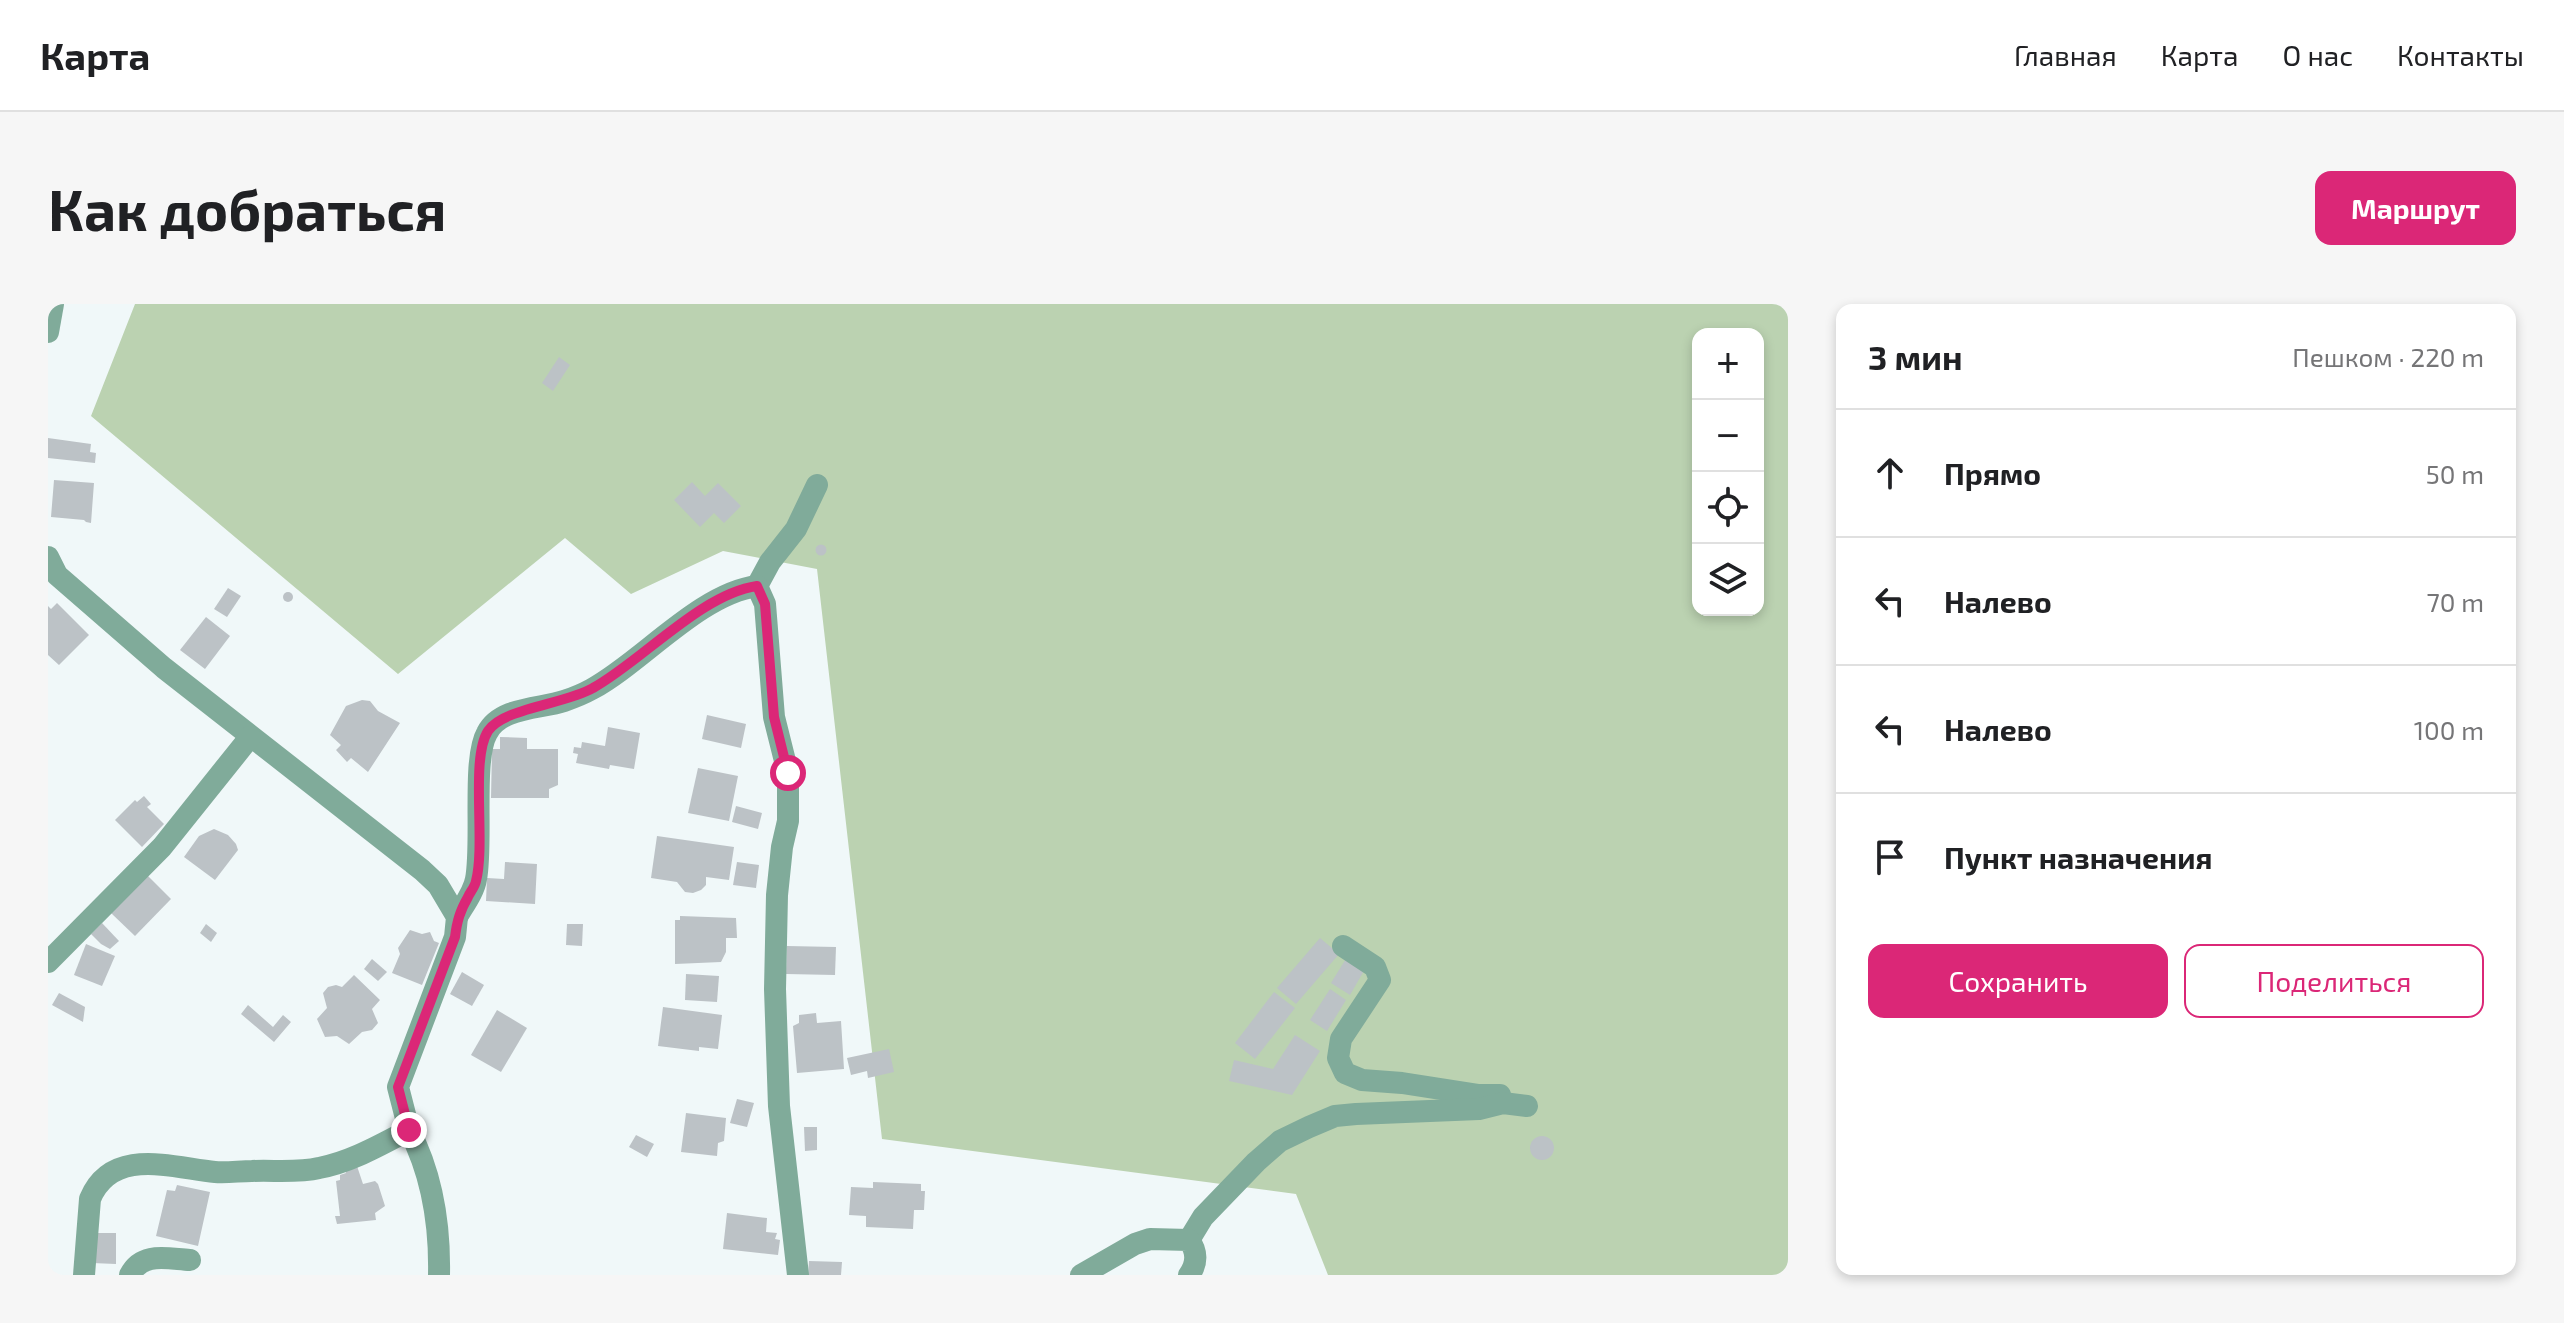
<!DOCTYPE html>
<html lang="ru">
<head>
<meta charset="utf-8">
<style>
	body { margin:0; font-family:"Exo 2",sans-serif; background:#f6f6f6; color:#202124 }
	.controls { position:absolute; right:24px; top:24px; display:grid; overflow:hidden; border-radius:16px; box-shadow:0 4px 12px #0003 }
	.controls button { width:72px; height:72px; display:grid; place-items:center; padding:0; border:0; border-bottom:2px solid #e0e0e0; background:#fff; color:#202124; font:40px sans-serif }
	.stop { position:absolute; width:24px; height:24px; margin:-18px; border:6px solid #db2777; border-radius:50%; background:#fff }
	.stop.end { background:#db2777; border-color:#fff; box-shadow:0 2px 8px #0008 }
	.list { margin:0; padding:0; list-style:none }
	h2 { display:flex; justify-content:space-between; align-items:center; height:104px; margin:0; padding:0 32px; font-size:34px }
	h2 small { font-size:26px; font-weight:400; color:#757577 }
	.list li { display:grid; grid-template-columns:52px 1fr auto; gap:24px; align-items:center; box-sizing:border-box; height:128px; padding:0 32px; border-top:2px solid #e0e0e0 }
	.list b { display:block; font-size:30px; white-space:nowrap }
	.list em { font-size:26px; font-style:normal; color:#757577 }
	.actions { display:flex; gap:16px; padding:24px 32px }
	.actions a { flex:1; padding:18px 0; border:2px solid #db2777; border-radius:16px; text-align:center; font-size:28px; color:#db2777 }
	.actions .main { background:#db2777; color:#fff }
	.icon { flex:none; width:44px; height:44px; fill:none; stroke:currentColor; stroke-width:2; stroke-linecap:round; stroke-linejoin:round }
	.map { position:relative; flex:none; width:1740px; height:971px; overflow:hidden; border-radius:16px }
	header { display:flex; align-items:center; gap:48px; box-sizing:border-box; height:112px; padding:0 40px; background:#fff; border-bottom:2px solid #e0e0e0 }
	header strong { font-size:38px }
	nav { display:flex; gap:44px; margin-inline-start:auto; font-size:28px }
	.intro { display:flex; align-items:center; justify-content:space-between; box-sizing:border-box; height:192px; padding:0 48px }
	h1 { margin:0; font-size:56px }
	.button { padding:20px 36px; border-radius:16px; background:#db2777; color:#fff; font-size:28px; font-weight:700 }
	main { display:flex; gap:48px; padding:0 48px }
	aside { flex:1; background:#fff; border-radius:16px; box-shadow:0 4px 12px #0003 }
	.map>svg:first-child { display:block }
</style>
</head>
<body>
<header>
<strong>Карта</strong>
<nav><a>Главная</a><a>Карта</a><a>О нас</a><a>Контакты</a></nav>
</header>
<div class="intro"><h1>Как добраться</h1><a class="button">Маршрут</a></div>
<main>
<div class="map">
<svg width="1740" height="971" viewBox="0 0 1740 971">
	<rect width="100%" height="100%" fill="#f0f8f9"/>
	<path fill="#bbd2b1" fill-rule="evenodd" d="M87,0H1740V971H1280L1248,890L834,835L769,265L675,247L583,290L517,234L350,370L43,112ZM1650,30H1710V306H1650Z"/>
	<g fill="#bcc2c6">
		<polygon points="511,53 522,61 505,87 494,79"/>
		<polygon points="0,134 43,140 42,148 48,149 47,159 0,154"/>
		<polygon points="6,176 46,179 43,219 38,218 36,216 3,213"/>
		<polygon points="644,178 657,192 670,179 693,202 676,219 666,209 652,223 626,196"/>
		<circle cx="773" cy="246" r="5.5"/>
		<polygon points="180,284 193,292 179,313 166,305"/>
		<circle cx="240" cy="293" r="5"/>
		<polygon points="9,299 41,331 11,361 0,351 0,302 3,305"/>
		<polygon points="158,313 182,332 157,365 132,346"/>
		<polygon points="314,396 322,397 330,407 352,419 320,468 303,454 299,458 288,446 293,441 282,431 298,402"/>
		<polygon points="659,411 698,420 693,444 654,435"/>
		<polygon points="560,423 592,429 586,465 562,461 561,465 528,459 530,450 525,449 526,443 533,444 534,438 557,442"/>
		<polygon points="452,433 479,434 479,445 510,445 510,481 501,485 501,494 443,494 444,445 452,445"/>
		<polygon points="650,464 690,472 681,517 640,509"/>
		<polygon points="96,492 103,500 99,503 116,520 94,543 67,516 87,496 89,498"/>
		<polygon points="688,502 714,509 710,525 684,518"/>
		<polygon points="166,525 180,531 188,540 190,546 167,576 136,553 151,532"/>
		<polygon points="609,532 686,543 681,576 658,573 658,581 653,586 645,589 637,588 629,578 603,574"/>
		<polygon points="457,558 489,560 487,600 438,597 439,574 456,575"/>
		<polygon points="689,558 711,561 708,584 685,581"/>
		<polygon points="99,571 123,595 87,632 63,609"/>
		<polygon points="632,612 688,614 689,634 678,634 678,648 673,658 627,660 627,616 632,616"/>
		<polygon points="54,619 71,637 62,645 53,640 43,630"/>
		<polygon points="158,620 169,629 163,638 152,629"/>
		<polygon points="519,620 535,620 534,642 518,641"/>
		<polygon points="362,626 374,630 382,628 386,637 391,639 374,681 344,669 352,650 350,644"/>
		<polygon points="1272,634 1291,650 1248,700 1229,684"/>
		<polygon points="38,640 67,652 54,682 26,671"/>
		<polygon points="739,642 788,643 787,671 738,670"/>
		<polygon points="1299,653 1317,665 1302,691 1283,679"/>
		<polygon points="324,655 339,668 330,677 316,665"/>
		<polygon points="414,668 436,681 424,702 402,690"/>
		<polygon points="638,670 671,672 669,698 637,696"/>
		<polygon points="306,671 332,696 324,705 330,719 324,726 314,728 301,740 289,732 277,733 269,715 279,704 275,689 280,683 288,681 294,683"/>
		<polygon points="1282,685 1298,696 1279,727 1262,716"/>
		<polygon points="1226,688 1247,704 1207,755 1187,739"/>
		<polygon points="11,689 37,703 35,718 4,701"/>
		<polygon points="200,701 225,723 235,711 243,718 226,738 193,710"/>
		<polygon points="615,703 674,711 670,745 651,743 651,747 610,742"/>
		<polygon points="449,706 479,724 453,768 423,751"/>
		<polygon points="768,709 769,719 793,717 796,765 749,769 745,722 751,719 751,711"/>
		<polygon points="1247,731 1272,747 1244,791 1181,777 1186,756 1225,765"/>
		<polygon points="841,745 846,768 820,774 819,767 803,771 799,754"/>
		<polygon points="689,795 706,799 699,823 682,819"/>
		<polygon points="638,809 678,814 676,837 670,839 669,852 633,848"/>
		<polygon points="756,823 769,823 769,846 757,847"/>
		<polygon points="588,831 606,840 599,853 581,843"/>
		<circle cx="1494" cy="844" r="12"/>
		<polygon points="309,862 315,880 327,877 330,880 337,902 327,909 328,916 289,920 287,912 292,912 288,877 292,876 292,871 298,869 297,866"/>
		<polygon points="825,878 873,880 873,887 877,887 876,906 866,906 865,925 818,923 818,912 801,911 803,883 825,884"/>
		<polygon points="129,881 162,888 150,942 108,932 119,886 127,887"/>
		<polygon points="679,909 719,914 718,928 729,929 727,935 732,936 730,951 675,945"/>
		<polygon points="44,929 68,929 68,960 44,959"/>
		<polygon points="761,957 794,958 793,971 760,971"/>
	</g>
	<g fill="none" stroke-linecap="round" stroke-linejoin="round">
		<g stroke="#80ab9a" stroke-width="22">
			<polyline points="0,28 5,0"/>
			<path d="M0,253L9,271L116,364L374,566L390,581L409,613L407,633L350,783L361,826C332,841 303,858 271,864C250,869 226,866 204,867C192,867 179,869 167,868C125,864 64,842 42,895L36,971"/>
			<polyline points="709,282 722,258 748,225 769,181"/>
			<path d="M409,613C415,602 426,588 428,575C435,539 424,455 439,429C452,403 492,405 516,397C525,394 535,390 544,385C594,358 651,290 709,282L717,300L726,413L740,469V517L734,543L729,591L727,685L731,802L750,971"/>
			<polyline points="1295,642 1327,663 1332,676 1293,735 1290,754 1297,769 1314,776 1354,779 1431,791 1452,791"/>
			<polyline points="0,658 114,543 202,433"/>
			<path d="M361,826C384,870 392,922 391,971"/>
			<polyline points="1141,936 1155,913 1208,858 1232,837 1261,823 1287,812 1308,810 1431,805 1455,799 1479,802"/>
			<path d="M82,971C94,947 120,955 142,956"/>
			<path d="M1033,971L1087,940L1102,935L1141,936C1149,947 1150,959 1141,971"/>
		</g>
	</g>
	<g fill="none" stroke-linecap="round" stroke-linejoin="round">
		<path stroke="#db2777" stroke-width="10" d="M361,826L350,783L407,633C409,617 412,607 420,593C422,588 427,583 428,577C438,539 422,455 440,427C455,404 518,400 545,384C594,357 653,290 709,282L717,300L726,413L740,469"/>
	</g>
</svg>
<div class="controls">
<button>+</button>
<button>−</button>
<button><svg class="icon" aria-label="locate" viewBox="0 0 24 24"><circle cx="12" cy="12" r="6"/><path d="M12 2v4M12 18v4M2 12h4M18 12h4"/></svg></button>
<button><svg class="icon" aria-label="layers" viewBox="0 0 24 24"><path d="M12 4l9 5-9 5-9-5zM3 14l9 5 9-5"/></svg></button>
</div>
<div class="stop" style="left:740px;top:469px"></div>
<div class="stop end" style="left:361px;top:826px"></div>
</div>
<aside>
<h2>3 мин<small>Пешком · 220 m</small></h2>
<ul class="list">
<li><svg class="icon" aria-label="ahead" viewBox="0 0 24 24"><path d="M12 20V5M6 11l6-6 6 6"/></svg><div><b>Прямо</b></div><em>50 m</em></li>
<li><svg class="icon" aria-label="left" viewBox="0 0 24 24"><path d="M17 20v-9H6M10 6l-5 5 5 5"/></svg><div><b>Налево</b></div><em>70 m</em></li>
<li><svg class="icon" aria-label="left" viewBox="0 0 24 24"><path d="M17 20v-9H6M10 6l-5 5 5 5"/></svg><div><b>Налево</b></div><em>100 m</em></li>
<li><svg class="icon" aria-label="arrive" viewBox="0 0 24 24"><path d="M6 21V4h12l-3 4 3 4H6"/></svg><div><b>Пункт назначения</b></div></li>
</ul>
<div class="actions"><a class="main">Сохранить</a><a>Поделиться</a></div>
</aside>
</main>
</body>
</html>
